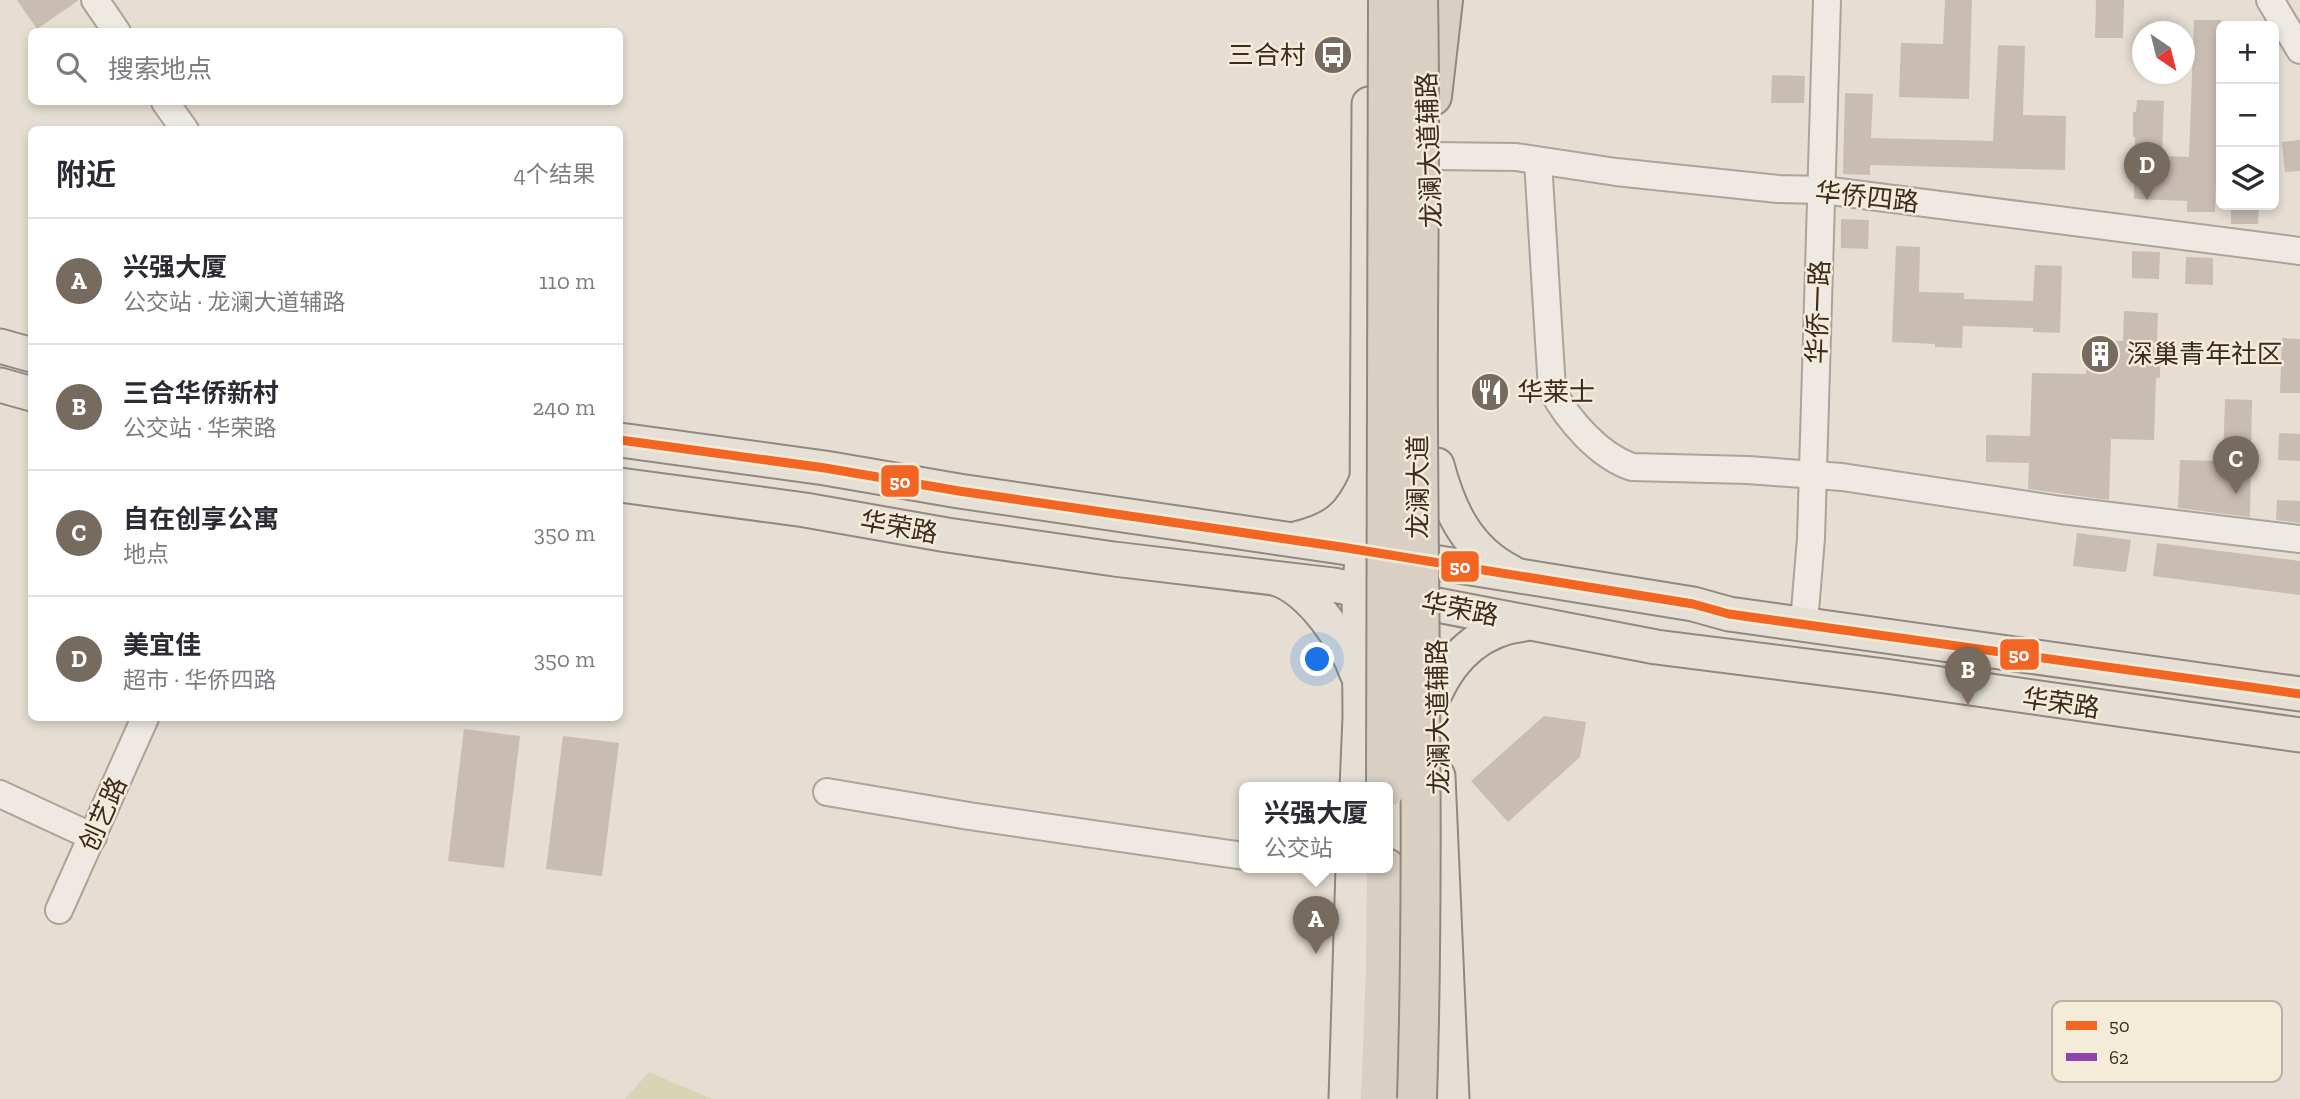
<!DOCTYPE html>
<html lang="zh">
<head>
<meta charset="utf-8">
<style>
	body { margin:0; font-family:"Zilla Slab","Noto Sans SC",serif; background:#f2f2f3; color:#2b2b33 }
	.controls { position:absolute; right:21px; top:21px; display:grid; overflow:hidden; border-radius:10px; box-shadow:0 4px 10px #0003 }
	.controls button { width:63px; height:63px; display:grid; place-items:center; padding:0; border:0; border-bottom:2px solid #e1e1e2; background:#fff; color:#2b2b33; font:35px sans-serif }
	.compass { position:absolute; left:2132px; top:21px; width:63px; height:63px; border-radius:50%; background:#fff; box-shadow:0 4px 10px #0003; rotate:145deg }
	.you { position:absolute; left:1318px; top:660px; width:24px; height:24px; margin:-18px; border:5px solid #fff; border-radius:50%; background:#1a73e8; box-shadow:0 0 0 10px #1a73e833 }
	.badge { display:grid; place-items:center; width:46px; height:46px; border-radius:50%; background:#776a5f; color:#fff; font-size:23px; font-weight:700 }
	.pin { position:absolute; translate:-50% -58px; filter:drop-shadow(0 2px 4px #0008) }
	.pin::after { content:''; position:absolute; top:37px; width:24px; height:21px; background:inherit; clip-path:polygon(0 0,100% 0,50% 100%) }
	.popup { position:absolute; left:1239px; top:782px; width:154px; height:91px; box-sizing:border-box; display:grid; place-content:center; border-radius:10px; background:#fff; filter:drop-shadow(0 2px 5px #0005); font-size:23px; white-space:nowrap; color:#7c7c81 }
	.popup b { font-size:26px; color:#2b2b33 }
	.popup::after { content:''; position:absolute; left:50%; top:100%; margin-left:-14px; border:14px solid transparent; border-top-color:#fff }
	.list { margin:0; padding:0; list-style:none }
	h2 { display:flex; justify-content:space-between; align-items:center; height:91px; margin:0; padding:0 28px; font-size:30px }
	h2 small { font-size:23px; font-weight:400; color:#7c7c81 }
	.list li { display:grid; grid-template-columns:46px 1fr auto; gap:21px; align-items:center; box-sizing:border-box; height:126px; padding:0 28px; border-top:2px solid #e1e1e2 }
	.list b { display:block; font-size:26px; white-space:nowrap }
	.list p { margin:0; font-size:23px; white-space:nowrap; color:#7c7c81 }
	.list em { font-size:23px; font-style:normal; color:#7c7c81 }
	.icon { flex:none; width:38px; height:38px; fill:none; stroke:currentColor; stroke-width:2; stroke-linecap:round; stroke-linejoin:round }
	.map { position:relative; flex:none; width:2300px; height:1099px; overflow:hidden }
	.search { position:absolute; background:#fff; box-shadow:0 4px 10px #0003; left:28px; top:28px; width:595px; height:77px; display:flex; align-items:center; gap:18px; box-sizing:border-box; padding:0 24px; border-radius:10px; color:#7c7c81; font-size:26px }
	.panel { position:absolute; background:#fff; box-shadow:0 4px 10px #0003; left:28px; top:126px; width:595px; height:595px; border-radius:10px }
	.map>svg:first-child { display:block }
</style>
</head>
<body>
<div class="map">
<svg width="2300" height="1099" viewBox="0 0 2300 1099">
	<rect width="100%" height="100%" fill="#e6ded2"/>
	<polygon fill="#d7d4b5" points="649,1072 712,1099 625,1099"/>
	<g fill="#c9bcb3">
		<polygon points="17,0 79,0 37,29"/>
		<polygon points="1945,0 1972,0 1969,99 1899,97 1901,43 1943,44"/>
		<polygon points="2096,0 2124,0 2123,38 2095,38"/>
		<polygon points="2194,20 2221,20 2215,212 2187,212 2187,201 2134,199 2135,137 2133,137 2133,112 2136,112 2137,100 2164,101 2162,156 2189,157"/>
		<polygon points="1998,45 2025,46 2023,115 2066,116 2065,170 1870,165 1870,175 1843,174 1845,93 1873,94 1871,138 1993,141"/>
		<polygon points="1772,75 1805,76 1804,103 1771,103"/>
		<polygon points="2300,140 2300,171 2285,172 2282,142"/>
		<polygon points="2231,205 2259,205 2258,224 2231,224"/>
		<polygon points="1841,219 1869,220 1868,249 1841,248"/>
		<polygon points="1896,246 1920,247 1919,292 1964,293 1964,299 2033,301 2035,265 2062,266 2060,333 2033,332 2033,328 1963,326 1962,348 1935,347 1935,344 1892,342"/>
		<polygon points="2132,251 2160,252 2159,279 2132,278"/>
		<polygon points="2186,257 2213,258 2213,285 2185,284"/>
		<polygon points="2124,311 2158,313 2156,364 2160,364 2160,378 2156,378 2154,440 2111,439 2109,500 2028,489 2029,463 1986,462 1986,435 2030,436 2032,373 2086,374 2086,340 2123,341"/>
		<polygon points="2282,338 2300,339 2300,393 2280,393"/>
		<polygon points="2225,399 2252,400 2250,517 2178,508 2180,460 2223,461"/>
		<polygon points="2279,433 2300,434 2300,461 2278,460"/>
		<polygon points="2277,500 2300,501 2300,523 2276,520"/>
		<polygon points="2077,533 2131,540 2126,572 2073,566"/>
		<polygon points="2157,543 2300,561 2300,595 2153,576"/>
		<polygon points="1544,716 1586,722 1580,757 1508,822 1471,781"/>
		<polygon points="464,729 520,736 504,868 448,861"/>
		<polygon points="563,736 619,743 602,876 546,869"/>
	</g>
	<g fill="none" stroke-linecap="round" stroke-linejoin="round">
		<g stroke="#aca39a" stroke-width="30">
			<g id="minor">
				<polyline points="95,0 117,32"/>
				<polyline points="2270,0 2300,50"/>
				<polyline points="165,102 185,130"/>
				<polyline points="1432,156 1516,157 1616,172 1778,189 1823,190 2300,251"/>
				<path d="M1538,161L1552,390C1568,420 1599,456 1632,467L1748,470L1842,477L2061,510L2300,539"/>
				<polyline points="1804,623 1811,538 1827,0"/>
				<polyline points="827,792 969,816 1244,856"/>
				<polyline points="0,794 93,837"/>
				<polyline points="59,910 145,718"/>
			</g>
		</g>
		<g stroke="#918981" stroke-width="37">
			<g id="major">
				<polyline points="0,346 32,355"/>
				<polyline points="0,385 32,394"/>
				<polyline points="620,440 825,468 959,491 1341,547 1693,604 1729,614 2300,694"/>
				<path d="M1437,465C1449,510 1467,550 1511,572"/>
				<polyline points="620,485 805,510 947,535 1114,559 1333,585 1656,647 1885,676 2300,735"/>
				<path d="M1295,539C1335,530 1351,516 1367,479"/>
				<path d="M1277,579C1311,590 1346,642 1357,674"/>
				<path d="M1435,694C1452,656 1481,629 1524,624"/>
				<polyline points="1438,776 1452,1099"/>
				<polyline points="1357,788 1360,717 1359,589 1367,513 1369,104"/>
				<polyline points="1346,1099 1353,868"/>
			</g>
		</g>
		<g stroke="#918981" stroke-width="42">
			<g id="highway">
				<polyline points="1432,96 1443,0"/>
				<polyline points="1380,1099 1385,971 1386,868"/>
			</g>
		</g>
		<use href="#minor" stroke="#eeeae3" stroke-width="26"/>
		<use href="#major" stroke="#e5dfd5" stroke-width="33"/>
		<use href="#highway" stroke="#d9cfc3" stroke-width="38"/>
		<g stroke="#918981" stroke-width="42" stroke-linecap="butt">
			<g id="highway-bridge">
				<polyline points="1386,788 1388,0"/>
				<path d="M1417,1099C1424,874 1419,650 1418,425C1417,283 1421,142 1418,0"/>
			</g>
		</g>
		<use href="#highway-bridge" stroke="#d9cfc3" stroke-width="38"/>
		<g stroke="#f5ebd9" stroke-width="14">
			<polyline id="bus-1" points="620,440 825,468 959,491 1341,547 1693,604 1729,614 2300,694"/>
		</g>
		<use href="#bus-1" stroke="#f26522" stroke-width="9"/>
	</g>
	<defs>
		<g id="bus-disc" transform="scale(2.0125)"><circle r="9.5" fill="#776a5f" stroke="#f5ebd9"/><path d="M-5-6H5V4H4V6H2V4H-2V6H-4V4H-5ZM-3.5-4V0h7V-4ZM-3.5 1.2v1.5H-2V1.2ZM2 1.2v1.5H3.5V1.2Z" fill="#fff"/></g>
		<g id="building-disc" transform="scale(2.0125)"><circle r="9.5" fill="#776a5f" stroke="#f5ebd9"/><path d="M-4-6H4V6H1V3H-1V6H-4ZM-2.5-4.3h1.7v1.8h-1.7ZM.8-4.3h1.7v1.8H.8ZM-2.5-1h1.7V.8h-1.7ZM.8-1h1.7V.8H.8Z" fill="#fff"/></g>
		<g id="restaurant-disc" transform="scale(2.0125)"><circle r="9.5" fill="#776a5f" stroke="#f5ebd9"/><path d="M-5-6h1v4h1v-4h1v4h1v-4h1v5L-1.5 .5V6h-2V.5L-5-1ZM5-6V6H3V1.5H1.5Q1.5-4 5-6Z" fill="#fff"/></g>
	</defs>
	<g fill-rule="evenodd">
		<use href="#bus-disc" x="1333" y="55"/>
		<use href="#building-disc" x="2100" y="354"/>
		<use href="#restaurant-disc" x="1490" y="392"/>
	</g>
	<g text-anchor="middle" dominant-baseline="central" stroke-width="5" stroke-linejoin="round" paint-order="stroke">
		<g font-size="26" fill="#3b2b21" stroke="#f5ebd9" text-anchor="start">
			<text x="1306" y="55" text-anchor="end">三合村</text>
			<text x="2127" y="354">深巢青年社区</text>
			<text x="1517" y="392">华莱士</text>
		</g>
		<g font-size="26" fill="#3b2b21" stroke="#f5ebd9">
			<text transform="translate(1429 150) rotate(-92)">龙澜大道辅路</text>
			<text transform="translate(1867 197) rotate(6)">华侨四路</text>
			<text transform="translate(1818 312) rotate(-88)">华侨一路</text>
			<text transform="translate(1418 487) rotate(-90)">龙澜大道</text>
			<text transform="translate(899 527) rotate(10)">华荣路</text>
			<text transform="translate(1460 609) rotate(11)">华荣路</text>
			<text transform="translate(2061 703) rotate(8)">华荣路</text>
			<text transform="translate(1438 717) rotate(-91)">龙澜大道辅路</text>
			<text transform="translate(103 814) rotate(-66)">创艺路</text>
		</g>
	</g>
	<rect x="2052" y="1001" width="230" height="81" rx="10" fill="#f5ebd9" stroke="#bdb1a2" stroke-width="2"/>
	<rect x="2066" y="1021" width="31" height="9" fill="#f26522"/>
	<rect x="2066" y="1053" width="31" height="8" fill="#8e44ad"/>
	<g font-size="19" fill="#3b2b21">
		<text x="2109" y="1032">50</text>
		<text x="2109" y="1064">62</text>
	</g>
	<g stroke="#f5ebd9" stroke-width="2.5">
		<rect x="880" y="464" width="40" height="34" rx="7" fill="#f26522"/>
		<rect x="1440" y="550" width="40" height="33" rx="7" fill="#f26522"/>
		<rect x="1999" y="638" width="41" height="33" rx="7" fill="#f26522"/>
	</g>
	<g font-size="19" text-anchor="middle" font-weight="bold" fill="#fff">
		<text x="900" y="488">50</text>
		<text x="1460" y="573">50</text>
		<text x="2019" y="661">50</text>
	</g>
</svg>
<div class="controls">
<button>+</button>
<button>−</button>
<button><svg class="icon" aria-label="layers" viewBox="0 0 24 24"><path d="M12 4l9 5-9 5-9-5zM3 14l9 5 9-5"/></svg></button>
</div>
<svg class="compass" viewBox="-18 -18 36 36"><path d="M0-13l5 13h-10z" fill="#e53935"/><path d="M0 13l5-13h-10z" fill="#7c7c81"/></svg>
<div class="you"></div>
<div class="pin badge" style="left:1316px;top:954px">A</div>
<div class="popup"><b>兴强大厦</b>公交站</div>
<div class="pin badge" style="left:1968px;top:705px">B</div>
<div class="pin badge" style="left:2236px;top:494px">C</div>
<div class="pin badge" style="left:2147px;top:200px">D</div>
<div class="search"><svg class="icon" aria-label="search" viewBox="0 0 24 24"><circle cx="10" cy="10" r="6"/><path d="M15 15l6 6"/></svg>搜索地点</div>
<section class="panel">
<h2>附近<small>4个结果</small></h2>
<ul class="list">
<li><span class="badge">A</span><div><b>兴强大厦</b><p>公交站 · 龙澜大道辅路</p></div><em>110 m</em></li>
<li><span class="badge">B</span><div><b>三合华侨新村</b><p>公交站 · 华荣路</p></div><em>240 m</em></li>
<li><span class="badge">C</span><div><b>自在创享公寓</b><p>地点</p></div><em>350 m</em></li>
<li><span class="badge">D</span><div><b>美宜佳</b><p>超市 · 华侨四路</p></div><em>350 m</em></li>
</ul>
</section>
</div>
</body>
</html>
